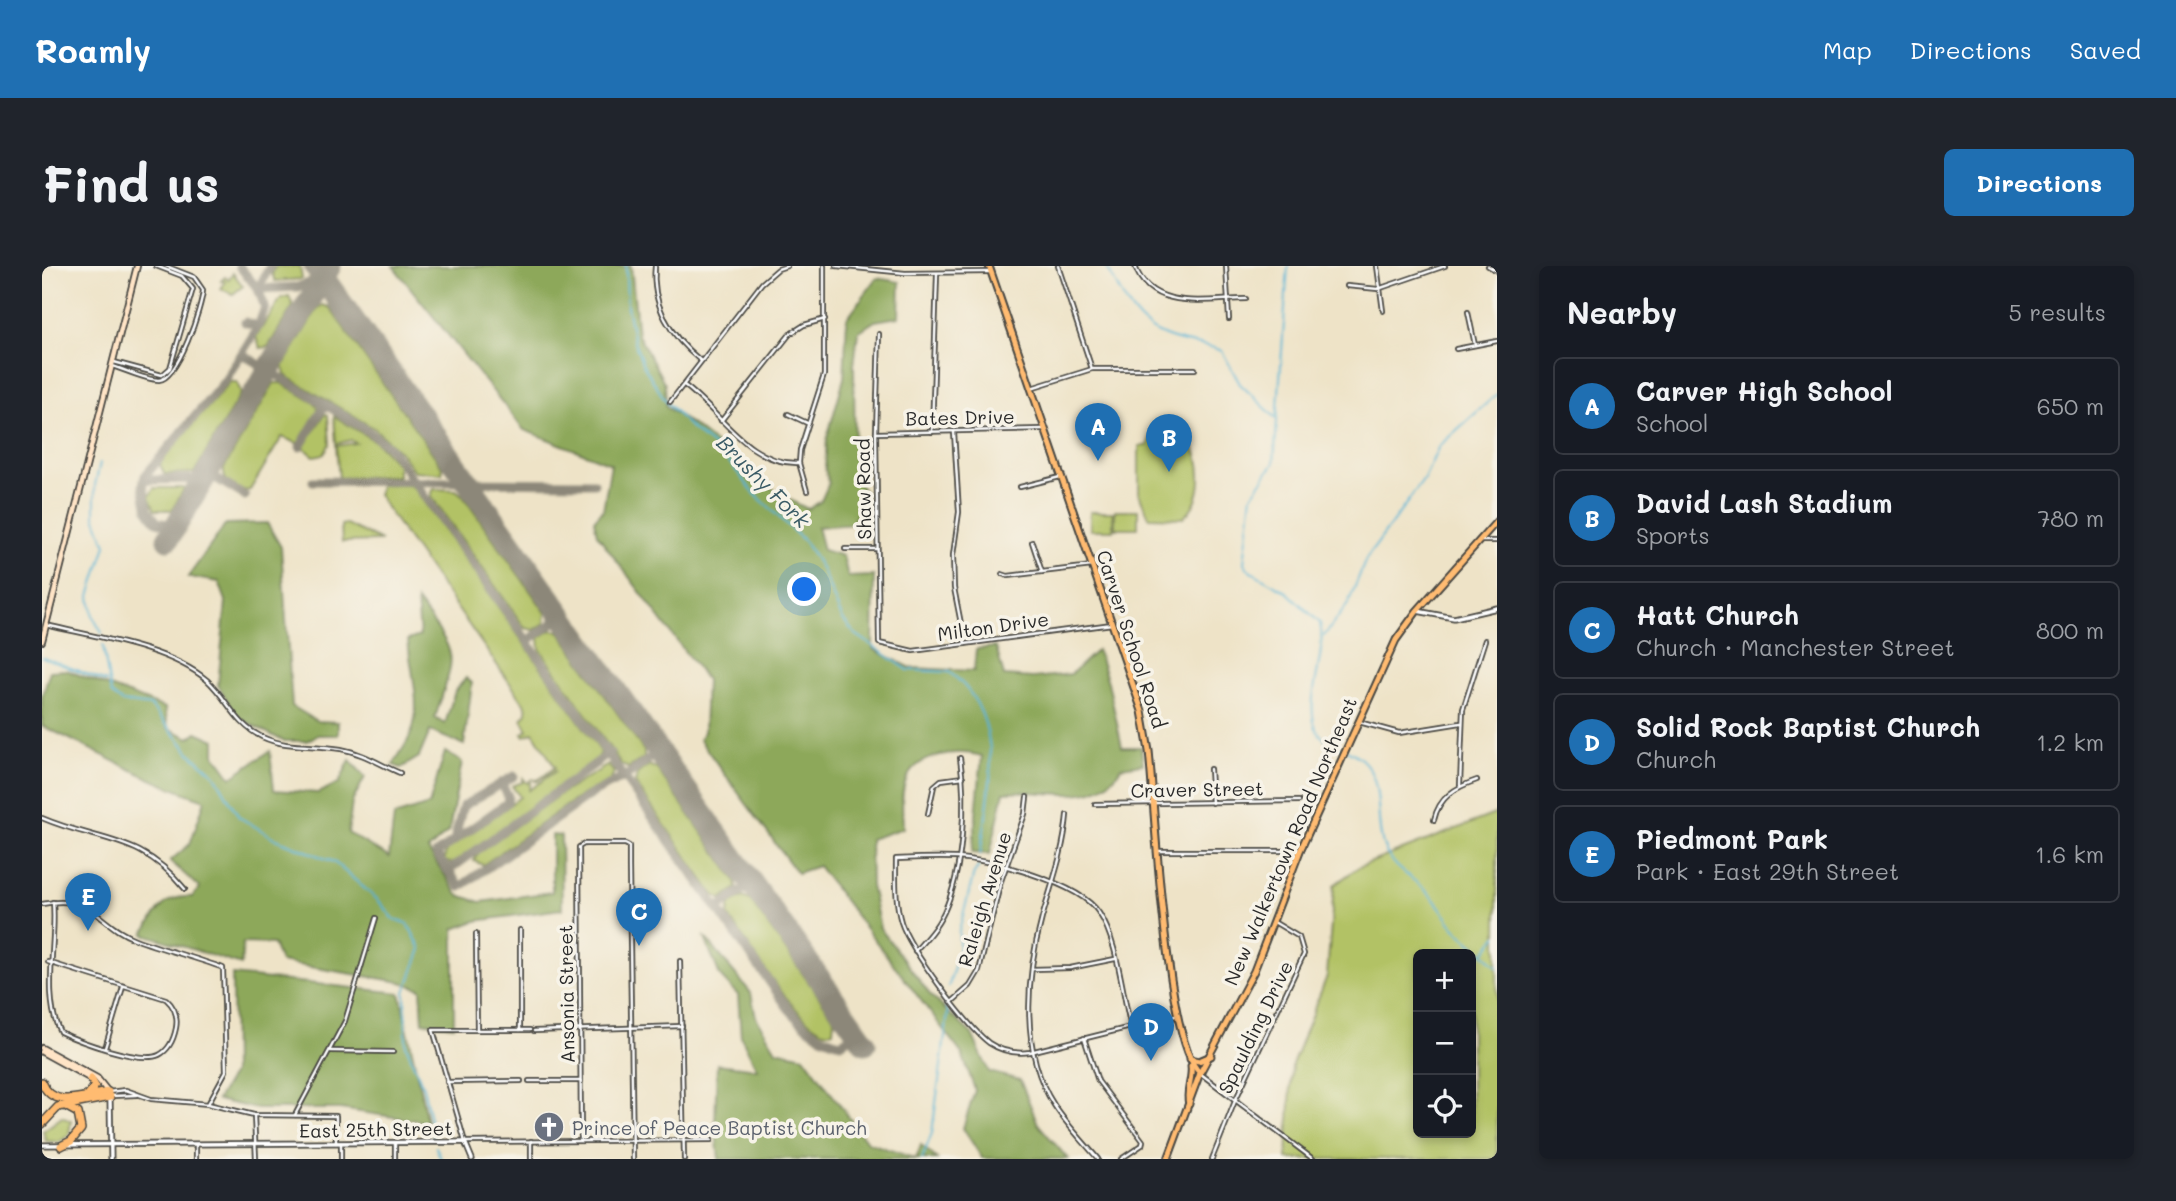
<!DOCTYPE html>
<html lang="en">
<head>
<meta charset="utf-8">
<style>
	body { margin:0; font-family:Mali,sans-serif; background:#20242c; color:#f1f3f6 }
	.controls { position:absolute; right:21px; bottom:21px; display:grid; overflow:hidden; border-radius:10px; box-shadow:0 4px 10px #0003 }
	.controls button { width:63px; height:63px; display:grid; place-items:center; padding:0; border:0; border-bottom:2px solid #363941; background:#171b24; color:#f1f3f6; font:35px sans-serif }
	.you { position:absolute; left:763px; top:324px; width:24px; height:24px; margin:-18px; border:5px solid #fff; border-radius:50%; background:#1a73e8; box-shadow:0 0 0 10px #1a73e833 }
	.badge { display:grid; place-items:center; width:46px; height:46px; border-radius:50%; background:#1f6fb2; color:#fff; font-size:23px; font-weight:700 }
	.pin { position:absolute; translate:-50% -58px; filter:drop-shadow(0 2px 4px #0008) }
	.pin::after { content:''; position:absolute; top:37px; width:24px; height:21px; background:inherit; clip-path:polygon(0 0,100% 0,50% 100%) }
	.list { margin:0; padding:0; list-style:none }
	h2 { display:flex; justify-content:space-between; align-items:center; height:91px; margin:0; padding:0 28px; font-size:30px }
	h2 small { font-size:23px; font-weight:400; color:#9ea1a6 }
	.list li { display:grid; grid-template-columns:46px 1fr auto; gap:21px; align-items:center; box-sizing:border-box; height:98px; margin:0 14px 14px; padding:0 14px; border:2px solid #363941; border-radius:10px }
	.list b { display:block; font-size:26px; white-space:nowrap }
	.list p { margin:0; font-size:23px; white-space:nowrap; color:#9ea1a6 }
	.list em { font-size:23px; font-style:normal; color:#9ea1a6 }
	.icon { flex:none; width:38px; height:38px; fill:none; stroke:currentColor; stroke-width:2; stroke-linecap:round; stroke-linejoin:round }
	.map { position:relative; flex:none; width:1455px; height:893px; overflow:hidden; border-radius:10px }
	header { display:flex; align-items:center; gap:42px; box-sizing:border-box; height:98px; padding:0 35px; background:#1f6fb2; color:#fff }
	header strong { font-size:33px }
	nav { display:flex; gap:38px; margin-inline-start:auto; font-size:24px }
	.intro { display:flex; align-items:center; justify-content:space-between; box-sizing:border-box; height:168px; padding:0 42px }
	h1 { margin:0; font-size:49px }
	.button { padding:18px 32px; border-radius:10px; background:#1f6fb2; color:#fff; font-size:24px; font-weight:700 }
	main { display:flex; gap:42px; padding:0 42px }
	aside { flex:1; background:#171b24; border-radius:10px; box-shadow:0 4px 10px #0003 }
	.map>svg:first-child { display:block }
</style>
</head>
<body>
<header>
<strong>Roamly</strong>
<nav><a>Map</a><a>Directions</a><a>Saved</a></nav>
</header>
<div class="intro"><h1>Find us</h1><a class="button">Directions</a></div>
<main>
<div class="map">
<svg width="1455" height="893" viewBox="0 0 1455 893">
	<rect width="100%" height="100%" fill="#f7f3e8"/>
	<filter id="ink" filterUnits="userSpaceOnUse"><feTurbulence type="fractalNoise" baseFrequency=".0143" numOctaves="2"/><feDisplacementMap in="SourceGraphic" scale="14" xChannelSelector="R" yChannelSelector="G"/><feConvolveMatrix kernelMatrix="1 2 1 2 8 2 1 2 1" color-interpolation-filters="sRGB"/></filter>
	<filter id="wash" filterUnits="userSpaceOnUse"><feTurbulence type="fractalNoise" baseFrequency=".00686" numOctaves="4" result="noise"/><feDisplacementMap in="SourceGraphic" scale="28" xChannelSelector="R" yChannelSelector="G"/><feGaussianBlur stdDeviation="1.57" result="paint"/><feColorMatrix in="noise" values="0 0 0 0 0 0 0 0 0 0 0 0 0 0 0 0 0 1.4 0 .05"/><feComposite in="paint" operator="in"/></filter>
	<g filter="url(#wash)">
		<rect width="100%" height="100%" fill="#eee3c7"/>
		<g fill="#b2c265" stroke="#6e7648" stroke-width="2" fill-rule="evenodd">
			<polygon points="234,0 258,0 260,13 233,15 230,8"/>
			<polygon points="191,7 201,20 191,28 179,23 183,16 179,15 183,11 186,14"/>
			<polygon points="247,30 251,40 226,81 218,82 214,71 239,32"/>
			<polygon points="281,39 287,41 401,202 400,208 372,205 358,186 333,163 243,109 241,100 276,42"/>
			<polygon points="188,116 195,116 199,127 152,207 122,208 118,198 121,192"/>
			<path d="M232,117H239L274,138L277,144L257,178L240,171L208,224C194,227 180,216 182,202Z"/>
			<polygon points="283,148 286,149 288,177 282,188 272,190 261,181"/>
			<polygon points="292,150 334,176 356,199 356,210 297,212 294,180 314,177 309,174 294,178"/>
			<path d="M1121,167L1146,171C1162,194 1164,232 1141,252L1107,251L1097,228V180H1105L1109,171Z"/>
			<polygon points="339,218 365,218 372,222 559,486 554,497 411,598 402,595 404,584 478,531 470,520 481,516 481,512 485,517 489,514 487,524 514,505 493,515 491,513 495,515 513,501 491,466 483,470 481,467 486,464 480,453 485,447 484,440 343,240 336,228"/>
			<polygon points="112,222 141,222 142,223 130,244 113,244 107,231"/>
			<polygon points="391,223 414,224 420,229 504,347 503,357 492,364 483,362 389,230"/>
			<rect x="1073" y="244" width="23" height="18"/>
			<rect x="1048" y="246" width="23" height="18"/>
			<polygon points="304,258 339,275 300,276 299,259"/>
			<polygon points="509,364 517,365 602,485 602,492 586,502 580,499 498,383 497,372"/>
			<polygon points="566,499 572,506 569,514 538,530 441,599 432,595 436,587 517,529"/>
			<polygon points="607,499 615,503 694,615 695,622 679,633 672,629 593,517 595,508"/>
			<path d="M1455,547V893H1245L1250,799L1285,710L1292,619L1317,601ZM1376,688H1429V867H1376Z"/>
			<path d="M701,631L708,634L792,752L791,765C764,775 702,671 686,649L688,638Z"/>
			<polygon points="20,851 29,855 27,869 17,876 4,875 1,865"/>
		</g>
		<g fill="#8da85a" stroke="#5c6a42" stroke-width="2">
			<path d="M351,0H589L596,69L623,118L624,141C674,171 713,219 766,243L779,235L787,217L783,203L785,172L802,112L805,52L835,12L858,16L857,51L833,55L816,66L812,99L813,214L825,228L810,258L775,261L781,284L801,290L806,311L832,310L831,383L869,402L932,405L934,383L954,381L962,410L991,412L1029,408L1055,384L1066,416L1080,481H1099L1101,498L1079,501C1057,544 1000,522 962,526L948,588L930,587L940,490C915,483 873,487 863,517C858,530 861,548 861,562L828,573L829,620L838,662L890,731L930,768L947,806L978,814L996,858L1026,893L940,892L921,862L933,824L920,788L776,600L755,607L657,473L662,466L664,414L555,268L552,254L561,244L569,198L482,164Z"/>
			<polygon points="225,257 239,281 250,440 275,455 296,456 296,469 275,469 265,475 241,475 199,453 188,439 176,419 184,335 177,316 146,311 184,258"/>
			<path d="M375,335C419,394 414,384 393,452L403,458L413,425L424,412L430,417L422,479L388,465L377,491L359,502L351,499C357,488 366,477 370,465C380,437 368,403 366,374L378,370Z"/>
			<path d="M24,404L123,442L126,462L147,472L155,466L173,474V489L189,511L228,485L232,524L276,527L297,517L308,494L323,511L310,536L306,567L347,591L352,550L387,539L403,486L420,496L407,565L386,584L416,629L439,636L510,626V569L519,570L520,643L434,655L412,663V760L381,756L379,723L359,716L238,696L231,678L201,677L199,699L102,668C114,646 122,629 150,631L158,622L128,595L148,578L163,534C105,516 55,484 0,460V431L8,405Z"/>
			<polygon points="662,670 709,727 714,751 734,784 762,790 825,876 874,893 879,879 895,893 677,893 673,858 675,798 715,803 699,771 696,729 678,710"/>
			<polygon points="190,709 358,727 385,856 298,843 215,843 175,834 191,807"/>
		</g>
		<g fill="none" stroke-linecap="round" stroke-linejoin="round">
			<g stroke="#55b3d4" stroke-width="2">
				<path d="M584,0L585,41L592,75L601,99L625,137L652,165L680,187L712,227L763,276L779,302L800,352L812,367L866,404L907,406C967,450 947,527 938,589"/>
				<path d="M1064,0C1087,40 1093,65 1143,76C1155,79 1168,79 1180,85L1198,118L1233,151"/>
				<path d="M1246,0L1232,197L1210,229L1202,297L1208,305L1245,326L1278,357C1285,391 1265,425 1272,456C1278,483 1310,479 1324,498C1343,523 1331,559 1344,586C1353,603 1373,613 1386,627C1397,637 1403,650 1412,661C1425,675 1442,686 1455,701"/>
				<polyline points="58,197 53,219 53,250 64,279 48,330 51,351 60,367"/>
				<polyline points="1282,370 1306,338 1324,293 1382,213 1397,180 1455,128"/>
				<polyline points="61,380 69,428 80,436 109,440 149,488 173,509 197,551 234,573 292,596 336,634 352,653 366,658 379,683 363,726 364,779 381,821 392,872"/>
				<polyline points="1,391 64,416"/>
				<polyline points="1443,687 1455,670"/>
				<polyline points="907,720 917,682 917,665 932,607 937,600"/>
				<polyline points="394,881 399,893"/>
				<polyline points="880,893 890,867 906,747 904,735"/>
			</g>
			<g stroke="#8c8779" stroke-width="9">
				<polyline points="197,0 216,23 256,21 281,12"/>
				<polyline points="268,20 285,25 297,34"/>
				<polyline points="203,56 216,61"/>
				<path d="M200,88L323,163L348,182L746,742C762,760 776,772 799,777L816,766"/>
				<polyline points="258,181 283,139"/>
				<polyline points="165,207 203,230"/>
				<polyline points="102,214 161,213"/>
				<polyline points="271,215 552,217"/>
				<polyline points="139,251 124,258 115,256 106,244 101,219 103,210 182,116 216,61 223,41 216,23 228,0"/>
				<polyline points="487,374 521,350"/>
				<polyline points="459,517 466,530 465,537 394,588 418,621 549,528 584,510 617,486"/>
				<polyline points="412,575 421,540 472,510"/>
				<polyline points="406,605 568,487"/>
				<polyline points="676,642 710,618"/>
			</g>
			<g stroke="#8c8779" stroke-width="23">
				<polyline points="273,0 823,777"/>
				<polyline points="126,273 288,0"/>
			</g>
		</g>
	</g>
	<g filter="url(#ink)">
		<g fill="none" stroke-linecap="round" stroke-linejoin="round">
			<g stroke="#484742" stroke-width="6">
				<g id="minor">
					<path d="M613,0C609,39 629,71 659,95"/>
					<polyline points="794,0 863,7 948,6"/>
					<polyline points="1016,0 1050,103"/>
					<path d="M1093,0C1108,46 1166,33 1204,33"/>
					<polyline points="1184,0 1187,53"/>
					<polyline points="1335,0 1341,45"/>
					<polyline points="1446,0 1455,5"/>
					<polyline points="1305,20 1336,23 1403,0"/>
					<polyline points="1426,46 1433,79"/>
					<polyline points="837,68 834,167 837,377 871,385 1070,358"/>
					<polyline points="1414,83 1455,75"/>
					<polyline points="72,96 120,109 128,102 151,23 140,10 114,0"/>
					<path d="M70,100C84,104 103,114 117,114C136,113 160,41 161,24L152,11L124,0"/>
					<path d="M642,119C678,145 706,199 757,197"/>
					<polyline points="989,122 1050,103 1153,103"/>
					<polyline points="628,136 720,17 736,3 745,0"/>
					<polyline points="746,148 765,157"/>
					<polyline points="679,155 748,68 762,59 783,53"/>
					<polyline points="890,166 895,8"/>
					<polyline points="912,166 917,246 911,289 912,322 923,378"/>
					<polyline points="834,167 1002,163"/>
					<polyline points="978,221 1018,211"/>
					<polyline points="765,225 757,197 758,184 782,109 782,0"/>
					<polyline points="1437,275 1455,275"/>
					<polyline points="990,276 1000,306"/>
					<polyline points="803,283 835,283"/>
					<polyline points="960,308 966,310 1050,300"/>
					<path d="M4,359C53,371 126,381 165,414C186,433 193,458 220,471C246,483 271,478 299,483C321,487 337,498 358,507"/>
					<polyline points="1317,456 1357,467 1419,457"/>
					<polyline points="1168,503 1170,537"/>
					<polyline points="1418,519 1421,443 1443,374"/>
					<polyline points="1053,538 1257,535"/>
					<polyline points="886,548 892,520 899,514 921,511"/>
					<path d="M1025,549C1022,585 1010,617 1000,652C984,710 978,787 1012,839C1024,858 1041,875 1056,893"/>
					<path d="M0,552C58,577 98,568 143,623"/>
					<path d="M1392,554C1397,531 1414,521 1435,514"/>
					<polyline points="1117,585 1257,585"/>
					<path d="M0,638C54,628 55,659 93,673C122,684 152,691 181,702L184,805L166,838"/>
					<polyline points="434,668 435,764"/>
					<path d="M873,685C884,673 895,661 902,646C921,605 925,537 918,492"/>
					<polyline points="638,695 642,893"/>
					<path d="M6,696L124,733C133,741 136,751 134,762C132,772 127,784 117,789C98,798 36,775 18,766C0,732 15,672 11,636"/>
					<polyline points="990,703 1028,702 1073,693"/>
					<polyline points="911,735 928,720 937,705 959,615 983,548 985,531"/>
					<path d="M1089,761C1080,728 1076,675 1057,647C1038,617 948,593 914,592C894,591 874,592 854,593C854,614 853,636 859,656C868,684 924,759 947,777C959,785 974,788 988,786L1133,750"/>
					<polyline points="478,764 478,664"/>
					<polyline points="488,764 391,764 423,876 669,874"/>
					<polyline points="492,765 640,760"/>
					<polyline points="1042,772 1056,815 1101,875 1100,879 1079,893"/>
					<polyline points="63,782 81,721"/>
					<polyline points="289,785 351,786"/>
					<polyline points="1159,808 1271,893"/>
					<polyline points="487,815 539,815"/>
					<polyline points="405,816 479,815"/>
					<polyline points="66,826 84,824 109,833 166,838 212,849 294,850 294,877"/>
					<polyline points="70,830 95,829"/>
					<polyline points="212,849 214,893"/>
					<polyline points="253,849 303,755 334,652"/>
					<polyline points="489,875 489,893"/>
					<polyline points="539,875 537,581 542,578 583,578 587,580 587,601 591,893"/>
					<polyline points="299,877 299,893"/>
					<polyline points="353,877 353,893"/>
					<polyline points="154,879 154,893"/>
					<polyline points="1170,893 1193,835 1262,688 1257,671 1232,656"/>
				</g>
			</g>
			<g stroke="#484742" stroke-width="7">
				<g id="tertiary">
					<polyline points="1375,345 1412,352 1455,342"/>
					<polyline points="68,832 69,893"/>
					<polyline points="0,879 423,876 430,893"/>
				</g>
			</g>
			<g stroke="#484742" stroke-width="8">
				<g id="secondary">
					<polyline points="0,375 95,0"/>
					<polyline points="0,782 55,812 67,827"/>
					<polyline points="0,786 49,813"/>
				</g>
			</g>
			<g stroke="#484742" stroke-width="9">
				<g id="primary">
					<path d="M947,0L1100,445L1107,485C1113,542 1123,776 1158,807"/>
					<polyline points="1148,793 1157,795 1169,790"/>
					<path d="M1147,838C1143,826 1151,813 1149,800"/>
					<polyline points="1126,893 1158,807 1212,705 1258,585 1354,374 1375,345 1455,255"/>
				</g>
			</g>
			<g stroke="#484742" stroke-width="10">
				<g id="motorway">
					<path d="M0,816C11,845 43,829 66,826"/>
					<polyline points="46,829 53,820 49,813"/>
					<polyline points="0,858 16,841 68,831"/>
					<polyline points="19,880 29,875 39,863 36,847 25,841"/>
				</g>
			</g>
			<use href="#minor" stroke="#fff" stroke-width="2.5"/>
			<use href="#tertiary" stroke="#fff" stroke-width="3.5"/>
			<use href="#secondary" stroke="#ffe4c6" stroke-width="4.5"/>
			<use href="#primary" stroke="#ffbb71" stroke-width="5"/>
			<use href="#motorway" stroke="#ffbb71" stroke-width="7"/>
		</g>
	</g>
	<defs>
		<g id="church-disc" transform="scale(1.575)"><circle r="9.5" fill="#6b7280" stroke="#f7f3e8"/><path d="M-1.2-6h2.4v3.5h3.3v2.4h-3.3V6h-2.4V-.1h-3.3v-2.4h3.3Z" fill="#fff"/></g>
	</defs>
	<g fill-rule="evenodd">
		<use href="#church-disc" x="507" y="861"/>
	</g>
	<g text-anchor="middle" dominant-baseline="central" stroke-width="7" stroke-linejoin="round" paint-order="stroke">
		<g font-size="19" fill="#2b2b2b" stroke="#f7f3e8">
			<text transform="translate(918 151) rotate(-1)">Bates Drive</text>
			<text transform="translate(821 223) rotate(-91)">Shaw Road</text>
			<text transform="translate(951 360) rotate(-8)">Milton Drive</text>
			<text transform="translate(1090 373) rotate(72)">Carver School Road</text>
			<text transform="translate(1155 523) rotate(-1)">Craver Street</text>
			<text transform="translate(1248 575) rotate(-67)">New Walkertown Road Northeast</text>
			<text transform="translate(942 633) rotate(-73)">Raleigh Avenue</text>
			<text transform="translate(524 728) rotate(-91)">Ansonia Street</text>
			<text transform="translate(1213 761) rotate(-64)">Spaulding Drive</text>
			<text transform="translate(334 863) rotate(-1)">East 25th Street</text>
		</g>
		<g font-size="19" fill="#5b616d" stroke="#f7f3e8" text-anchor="start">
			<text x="530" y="861">Prince of Peace Baptist Church</text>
		</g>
		<g font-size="21" font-style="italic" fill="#3a5b66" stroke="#f7f3e8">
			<text transform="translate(722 215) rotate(45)">Brushy Fork</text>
		</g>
	</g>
</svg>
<div class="controls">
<button>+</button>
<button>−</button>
<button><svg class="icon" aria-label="locate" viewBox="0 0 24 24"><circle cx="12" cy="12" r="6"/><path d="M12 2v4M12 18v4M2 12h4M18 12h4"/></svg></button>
</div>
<div class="you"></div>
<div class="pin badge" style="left:1056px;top:195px">A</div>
<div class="pin badge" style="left:1127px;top:206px">B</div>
<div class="pin badge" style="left:597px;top:680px">C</div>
<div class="pin badge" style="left:1109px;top:795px">D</div>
<div class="pin badge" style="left:46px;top:665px">E</div>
</div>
<aside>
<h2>Nearby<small>5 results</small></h2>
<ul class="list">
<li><span class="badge">A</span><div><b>Carver High School</b><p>School</p></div><em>650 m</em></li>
<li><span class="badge">B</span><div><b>David Lash Stadium</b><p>Sports</p></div><em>780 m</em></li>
<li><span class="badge">C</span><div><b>Hatt Church</b><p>Church · Manchester Street</p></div><em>800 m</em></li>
<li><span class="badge">D</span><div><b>Solid Rock Baptist Church</b><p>Church</p></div><em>1.2 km</em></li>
<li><span class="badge">E</span><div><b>Piedmont Park</b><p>Park · East 29th Street</p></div><em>1.6 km</em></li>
</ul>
</aside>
</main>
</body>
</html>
